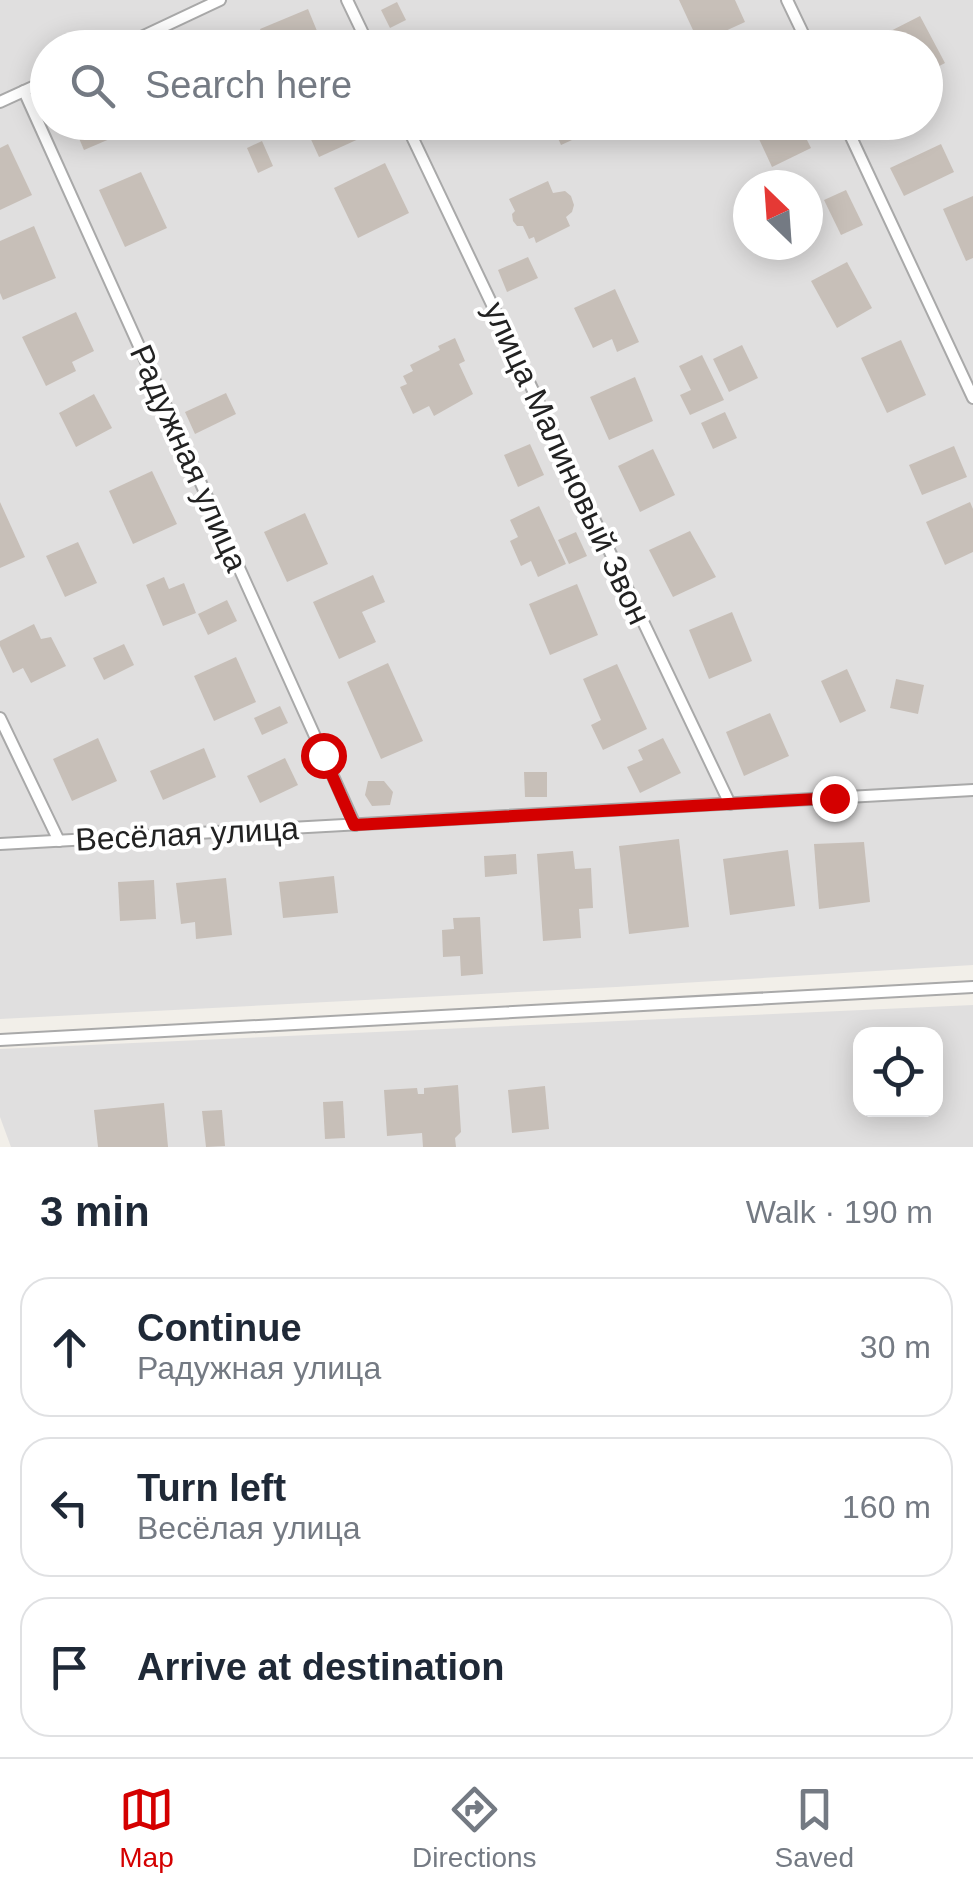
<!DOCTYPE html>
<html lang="en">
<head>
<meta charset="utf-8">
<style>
	body { margin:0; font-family:Helvetica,sans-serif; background:#f2f2f3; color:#1f2937 }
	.controls { position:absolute; right:30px; bottom:30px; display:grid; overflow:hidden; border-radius:20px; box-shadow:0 5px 25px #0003 }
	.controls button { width:90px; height:90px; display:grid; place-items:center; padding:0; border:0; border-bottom:2px solid #e0e1e3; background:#fff; color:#1f2937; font:50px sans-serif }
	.compass { position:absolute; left:733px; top:170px; width:90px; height:90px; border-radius:50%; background:#fff; box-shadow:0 5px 25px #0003; rotate:335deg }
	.stop { position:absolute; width:30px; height:30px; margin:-22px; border:8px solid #d40000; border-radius:50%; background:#fff }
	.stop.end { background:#d40000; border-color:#fff; box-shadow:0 2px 10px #0008 }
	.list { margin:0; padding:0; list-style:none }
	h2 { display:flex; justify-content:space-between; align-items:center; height:130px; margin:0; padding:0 40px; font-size:42px }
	h2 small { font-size:32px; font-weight:400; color:#747a83 }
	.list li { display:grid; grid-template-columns:65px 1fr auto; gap:30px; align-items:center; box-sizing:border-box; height:140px; margin:0 20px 20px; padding:0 20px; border:2px solid #e0e1e3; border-radius:30px }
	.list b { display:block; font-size:38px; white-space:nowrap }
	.list p { margin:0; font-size:32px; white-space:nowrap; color:#747a83 }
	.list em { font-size:32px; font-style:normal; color:#747a83 }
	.icon { flex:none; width:55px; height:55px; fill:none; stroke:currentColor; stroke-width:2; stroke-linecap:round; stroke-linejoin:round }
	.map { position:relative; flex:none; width:973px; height:1147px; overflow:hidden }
	.search { position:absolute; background:#fff; box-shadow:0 5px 25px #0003; left:30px; right:30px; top:30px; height:110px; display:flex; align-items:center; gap:25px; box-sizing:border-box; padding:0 35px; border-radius:55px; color:#747a83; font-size:38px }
	.sheet { height:610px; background:#fff }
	nav { display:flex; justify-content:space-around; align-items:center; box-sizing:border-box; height:140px; border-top:2px solid #e0e1e3; background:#fff; font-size:28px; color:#747a83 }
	nav a { display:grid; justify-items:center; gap:5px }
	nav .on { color:#d40000 }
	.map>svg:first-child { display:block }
</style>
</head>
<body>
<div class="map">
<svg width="973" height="1147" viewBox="0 0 973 1147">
	<rect width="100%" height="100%" fill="#f2efe9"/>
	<g fill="#e0dfdf" fill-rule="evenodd">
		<path d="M0,0H973V965L616,987L0,1019ZM48,48H926V122H48ZM748,185H808V245H748Z"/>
		<path d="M973,1005V1147H11L0,1117V1049ZM860,1034H936V1110H860Z"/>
	</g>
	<g fill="#c7bfb8">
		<polygon points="679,0 735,0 745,22 699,43"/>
		<polygon points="397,2 406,20 390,28 381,10"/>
		<polygon points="308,9 324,48 268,48 260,29"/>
		<polygon points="920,16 945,63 926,73 926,48 876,48 873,40"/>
		<polygon points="463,32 470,48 429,48"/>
		<polygon points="72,122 130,122 133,129 84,150"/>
		<polygon points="177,122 218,122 185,138"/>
		<polygon points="303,122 356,122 363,137 319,157"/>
		<polygon points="562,122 577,122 583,135 561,145 553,127"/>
		<polygon points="751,122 798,122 811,148 772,167"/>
		<polygon points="262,141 273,166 258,173 247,148"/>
		<polygon points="8,144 32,195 0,210 0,148"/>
		<polygon points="941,144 954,172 904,196 890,168"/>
		<polygon points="385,163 409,213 358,238 334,188"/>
		<polygon points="141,172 167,228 125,247 99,190"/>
		<polygon points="548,181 553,193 565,191 571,196 574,205 572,212 566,217 570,226 536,243 534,237 529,239 523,226 517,226 513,221 512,214 515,211 509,199"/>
		<polygon points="846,190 863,225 841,235 824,200"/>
		<polygon points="973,196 973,258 966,261 943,209"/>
		<polygon points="34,226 56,278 3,300 0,293 0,241"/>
		<polygon points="528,257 538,278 507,292 498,270"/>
		<polygon points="847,262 872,308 837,328 811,281"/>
		<polygon points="615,289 639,342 617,352 612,339 593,348 574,308"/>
		<polygon points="76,312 94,351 72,362 76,371 46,386 22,337"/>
		<polygon points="455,338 465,361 459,364 473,394 434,416 429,406 413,414 400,387 407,384 403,376 413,371 410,365 440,350 438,346"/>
		<polygon points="901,340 926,395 887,413 861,358"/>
		<polygon points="742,345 758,378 729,392 713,359"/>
		<polygon points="702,355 724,400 690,415 680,395 691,390 679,366"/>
		<polygon points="635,377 653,421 609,440 590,397"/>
		<polygon points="226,393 236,414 195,434 185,412"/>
		<polygon points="94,394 112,428 76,447 59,413"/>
		<polygon points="725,412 737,438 713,449 701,423"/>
		<polygon points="530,444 544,475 518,487 504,455"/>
		<polygon points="954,446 967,477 922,495 909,465"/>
		<polygon points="653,449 675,495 640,512 618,466"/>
		<polygon points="152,471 177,524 133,544 109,491"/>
		<polygon points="0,502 25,557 0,568"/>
		<polygon points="970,502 973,509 973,552 945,565 926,522"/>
		<polygon points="539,506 566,564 538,577 531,561 521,566 510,541 518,537 510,520"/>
		<polygon points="305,513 328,564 287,582 264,532"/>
		<polygon points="690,531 716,577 673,597 649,550"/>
		<polygon points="576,532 587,556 569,564 558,540"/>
		<polygon points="78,542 97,583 65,597 46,556"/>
		<polygon points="373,575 385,602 362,612 376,642 339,659 313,602"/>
		<polygon points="164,577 169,589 184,583 196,613 163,626 146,585"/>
		<polygon points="577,584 598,635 550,655 529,604"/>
		<polygon points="227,600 237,621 208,635 198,614"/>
		<polygon points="732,612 752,661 709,679 689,630"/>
		<polygon points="34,624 41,639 51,637 66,666 31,683 23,668 13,673 0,646 0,641"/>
		<polygon points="124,644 134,665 104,680 93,658"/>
		<polygon points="236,657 256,702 214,721 194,676"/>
		<polygon points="388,663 423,741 381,759 347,682"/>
		<polygon points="617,664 647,729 603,750 591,725 601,720 583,679"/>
		<polygon points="847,669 866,711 840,723 821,681"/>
		<polygon points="896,679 924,685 918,714 890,708"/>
		<polygon points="280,706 288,723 262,735 254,718"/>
		<polygon points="770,713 789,756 744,776 726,732"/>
		<polygon points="98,738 117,781 72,801 53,759"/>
		<polygon points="663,738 681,773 640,793 627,767 643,760 638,750"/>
		<polygon points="204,748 216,777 163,800 150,771"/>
		<polygon points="285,758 298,785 260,803 247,776"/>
		<polygon points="524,772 547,772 547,797 525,797"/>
		<polygon points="368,781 384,781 393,792 390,805 372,806 365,795"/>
		<polygon points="679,839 689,927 629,934 619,846"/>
		<polygon points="864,842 870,902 819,909 814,844"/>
		<polygon points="788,850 795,906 730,915 723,859"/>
		<polygon points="573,851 575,869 591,868 593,908 579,909 581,938 543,941 537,854"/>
		<polygon points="516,854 517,874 485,877 484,856"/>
		<polygon points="334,876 338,913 283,918 279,882"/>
		<polygon points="226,878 232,935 196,939 195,922 181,924 176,883"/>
		<polygon points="154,880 156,919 120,921 118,882"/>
		<polygon points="480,917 483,974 461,976 460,956 443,957 442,930 454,929 453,918"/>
		<polygon points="458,1085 461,1132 455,1138 456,1147 423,1147 422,1133 387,1136 384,1090 417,1088 418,1094 424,1094 424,1088"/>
		<polygon points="545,1086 549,1129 512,1133 508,1090"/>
		<polygon points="343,1101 345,1138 325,1139 323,1102"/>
		<polygon points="164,1103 168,1147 98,1147 94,1110"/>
		<polygon points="222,1110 225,1146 206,1147 202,1111"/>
	</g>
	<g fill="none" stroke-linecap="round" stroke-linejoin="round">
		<g stroke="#a9a9a9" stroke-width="14">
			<g id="lane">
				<polyline points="347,0 370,48"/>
				<polyline points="787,0 810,48"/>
				<polyline points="118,48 220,0"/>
				<polyline points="24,91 355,825"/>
				<polyline points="0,102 48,80"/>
				<polyline points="405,122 730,804"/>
				<polyline points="844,122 973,398"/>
				<polyline points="0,718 59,841"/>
				<polyline points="0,844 973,790"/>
				<polyline points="0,1040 973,987"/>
			</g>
		</g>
		<use href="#lane" stroke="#fff" stroke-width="10"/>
	</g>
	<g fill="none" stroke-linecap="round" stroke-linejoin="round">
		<polyline stroke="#d40000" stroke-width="12" points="323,755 354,825 834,798"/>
	</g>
	<g text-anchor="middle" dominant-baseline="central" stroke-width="8" stroke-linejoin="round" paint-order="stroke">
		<g font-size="32" fill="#222" stroke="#fff">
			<text transform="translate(189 458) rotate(66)">Радужная улица</text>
			<text transform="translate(567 463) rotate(65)">улица Малиновый Звон</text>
			<text transform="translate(187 834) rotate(-3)">Весёлая улица</text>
		</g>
	</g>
</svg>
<div class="controls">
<button><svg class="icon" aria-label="locate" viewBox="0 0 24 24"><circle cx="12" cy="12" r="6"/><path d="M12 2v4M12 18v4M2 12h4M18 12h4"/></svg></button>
</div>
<svg class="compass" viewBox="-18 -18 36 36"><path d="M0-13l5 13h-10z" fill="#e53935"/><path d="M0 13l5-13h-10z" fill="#747a83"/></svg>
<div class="stop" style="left:323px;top:755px"></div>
<div class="stop end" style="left:834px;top:798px"></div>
<div class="search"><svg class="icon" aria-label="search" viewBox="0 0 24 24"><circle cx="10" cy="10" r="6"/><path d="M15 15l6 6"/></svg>Search here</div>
</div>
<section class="sheet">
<h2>3 min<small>Walk · 190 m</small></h2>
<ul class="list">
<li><svg class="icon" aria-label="ahead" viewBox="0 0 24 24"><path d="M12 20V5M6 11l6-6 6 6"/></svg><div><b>Continue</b><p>Радужная улица</p></div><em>30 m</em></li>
<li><svg class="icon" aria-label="left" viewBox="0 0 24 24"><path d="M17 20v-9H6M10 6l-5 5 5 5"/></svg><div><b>Turn left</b><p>Весёлая улица</p></div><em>160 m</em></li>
<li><svg class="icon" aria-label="arrive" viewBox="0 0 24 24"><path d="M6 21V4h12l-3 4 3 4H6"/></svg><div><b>Arrive at destination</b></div></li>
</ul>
</section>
<nav>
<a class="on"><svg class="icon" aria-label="map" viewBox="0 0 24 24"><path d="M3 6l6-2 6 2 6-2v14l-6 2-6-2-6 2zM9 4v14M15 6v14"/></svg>Map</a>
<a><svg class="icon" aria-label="directions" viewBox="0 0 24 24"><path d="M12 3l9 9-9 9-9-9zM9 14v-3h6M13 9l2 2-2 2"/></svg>Directions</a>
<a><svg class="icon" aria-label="saved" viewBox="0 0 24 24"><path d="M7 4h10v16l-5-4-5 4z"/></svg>Saved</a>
</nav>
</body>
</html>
